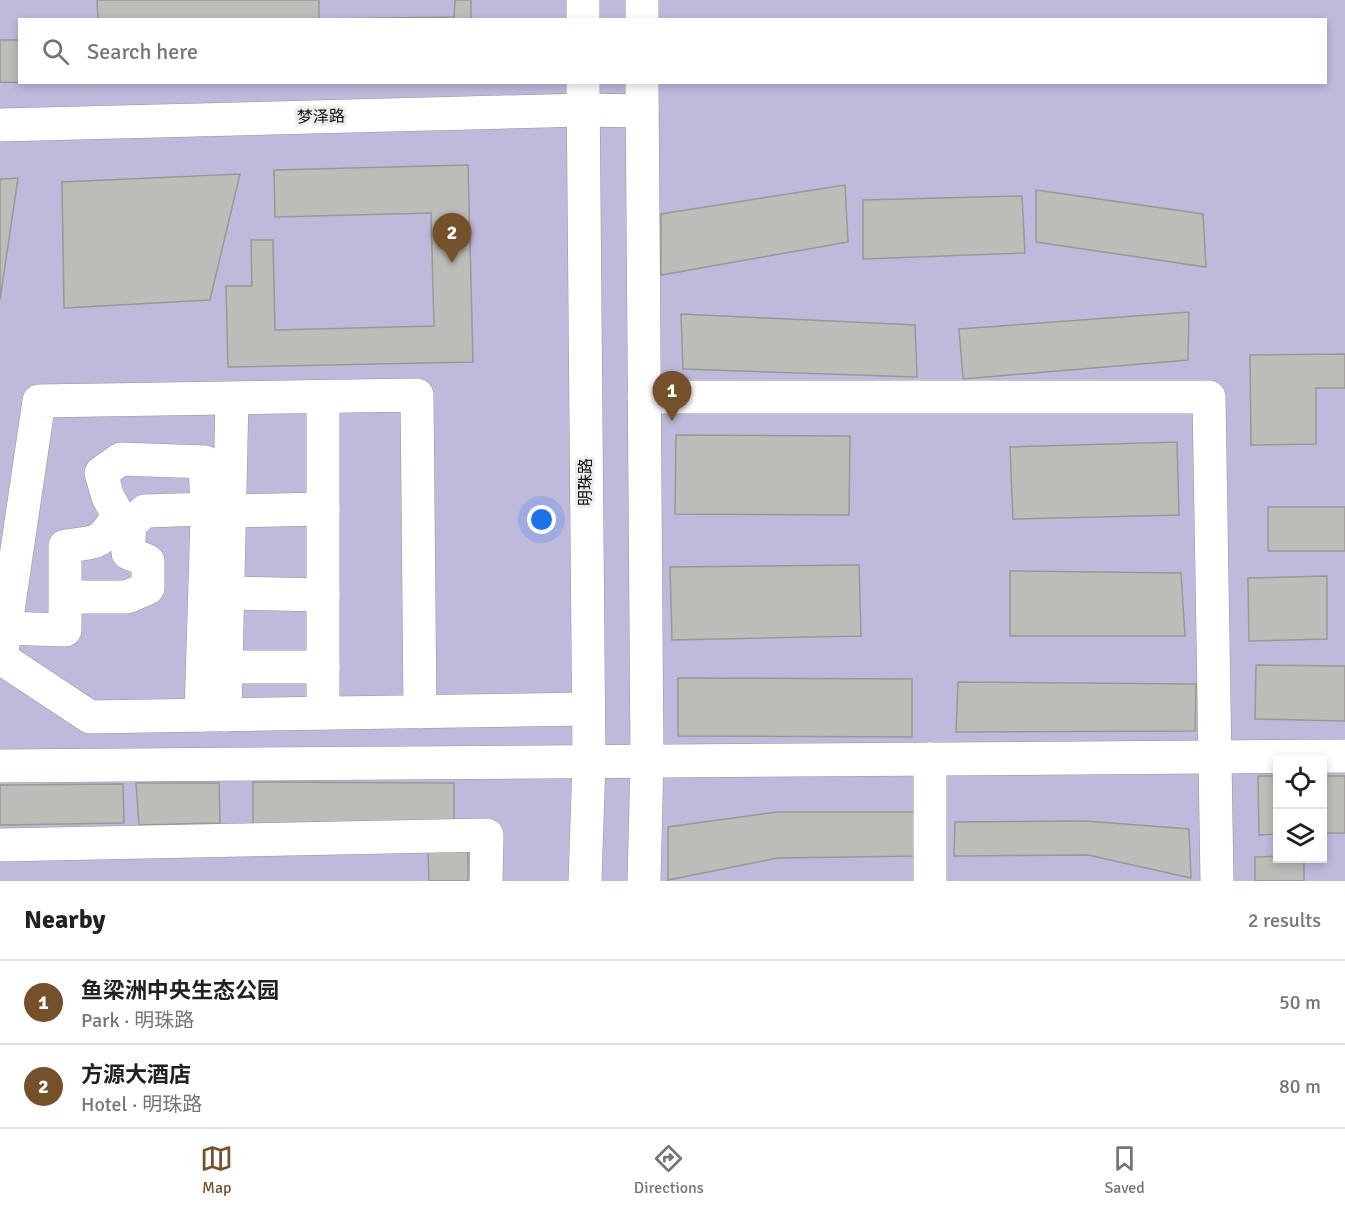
<!DOCTYPE html>
<html lang="en">
<head>
<meta charset="utf-8">
<style>
	body { margin:0; font-family:Signika,"Noto Sans SC",sans-serif; background:#f6f6f6; color:#202124 }
	.controls { position:absolute; right:18px; bottom:18px; display:grid; overflow:hidden; border-radius:0px; box-shadow:0 3px 9px #0003 }
	.controls button { width:54px; height:54px; display:grid; place-items:center; padding:0; border:0; border-bottom:2px solid #e0e0e0; background:#fff; color:#202124; font:30px sans-serif }
	.you { position:absolute; left:542px; top:520px; width:21px; height:21px; margin:-15px; border:4px solid #fff; border-radius:50%; background:#1a73e8; box-shadow:0 0 0 9px #1a73e833 }
	.badge { display:grid; place-items:center; width:39px; height:39px; border-radius:50%; background:#75512b; color:#fff; font-size:20px; font-weight:700 }
	.pin { position:absolute; translate:-50% -50px; filter:drop-shadow(0 2px 3px #0008) }
	.pin::after { content:''; position:absolute; top:32px; width:21px; height:18px; background:inherit; clip-path:polygon(0 0,100% 0,50% 100%) }
	.list { margin:0; padding:0; list-style:none }
	h2 { display:flex; justify-content:space-between; align-items:center; height:78px; margin:0; padding:0 24px; font-size:26px }
	h2 small { font-size:20px; font-weight:400; color:#757577 }
	.list li { display:grid; grid-template-columns:39px 1fr auto; gap:18px; align-items:center; box-sizing:border-box; height:84px; padding:0 24px; border-top:2px solid #e0e0e0 }
	.list b { display:block; font-size:22px; white-space:nowrap }
	.list p { margin:0; font-size:20px; white-space:nowrap; color:#757577 }
	.list em { font-size:20px; font-style:normal; color:#757577 }
	.icon { flex:none; width:33px; height:33px; fill:none; stroke:currentColor; stroke-width:2; stroke-linecap:round; stroke-linejoin:round }
	.map { position:relative; flex:none; width:1345px; height:881px; overflow:hidden }
	.search { position:absolute; background:#fff; box-shadow:0 3px 9px #0003; left:18px; right:18px; top:18px; height:66px; display:flex; align-items:center; gap:15px; box-sizing:border-box; padding:0 21px; border-radius:0px; color:#757577; font-size:22px }
	.sheet { height:246px; background:#fff }
	nav { display:flex; justify-content:space-around; align-items:center; box-sizing:border-box; height:84px; border-top:2px solid #e0e0e0; background:#fff; font-size:16px; color:#757577 }
	nav a { display:grid; justify-items:center; gap:3px }
	nav .on { color:#75512b }
	.map>svg:first-child { display:block }
</style>
</head>
<body>
<div class="map">
<svg width="1345" height="881" viewBox="0 0 1345 881">
	<rect width="100%" height="100%" fill="#dedee1"/>
	<path fill="#bfb9dc" fill-rule="evenodd" d="M0,0H1345V881H0ZM20,20H1326V82H20ZM1278,760H1322V858H1278Z"/>
	<g fill="#bebcb9" stroke="#9a9795" stroke-width="1.5">
		<polygon points="97,0 319,0 319,19 454,17 455,0 471,0 471,20 98,20"/>
		<polygon points="0,40 20,40 20,82 37,83 0,82"/>
		<polygon points="468,165 473,362 228,367 226,286 252,286 251,240 273,240 275,330 434,326 431,213 275,217 274,170"/>
		<polygon points="240,174 210,300 64,308 62,182"/>
		<polygon points="18,178 0,300 0,179"/>
		<polygon points="845,185 848,242 661,275 661,214"/>
		<polygon points="1036,190 1203,214 1206,267 1036,242"/>
		<polygon points="1022,196 1025,253 863,259 863,200"/>
		<polygon points="1189,312 1188,360 963,379 959,329"/>
		<polygon points="681,314 915,325 917,377 683,369"/>
		<polygon points="1345,354 1345,388 1316,388 1316,444 1251,445 1250,355"/>
		<polygon points="676,435 850,436 849,515 675,514"/>
		<polygon points="1177,442 1179,515 1013,519 1010,447"/>
		<rect x="1268" y="507" width="77" height="44"/>
		<polygon points="859,565 861,636 672,640 670,567"/>
		<polygon points="1010,571 1181,573 1185,636 1010,636"/>
		<polygon points="1327,576 1327,639 1249,641 1248,578"/>
		<polygon points="1256,665 1345,666 1345,721 1255,719"/>
		<polygon points="678,678 912,679 912,737 678,736"/>
		<polygon points="958,682 1196,684 1195,731 956,732"/>
		<polygon points="1258,776 1278,776 1278,834 1259,835"/>
		<rect x="1322" y="776" width="23" height="57"/>
		<polygon points="253,782 454,783 454,827 253,826"/>
		<polygon points="136,783 219,783 220,823 139,825"/>
		<polygon points="123,784 124,823 0,825 0,785"/>
		<polygon points="777,812 917,812 915,856 778,858 668,880 668,827"/>
		<polygon points="1086,821 1189,829 1191,878 1088,855 954,856 955,822"/>
		<polygon points="428,851 468,851 468,881 429,881"/>
		<polygon points="1278,856 1278,858 1304,858 1304,881 1255,881 1255,857"/>
	</g>
	<g fill="none" stroke-linecap="round" stroke-linejoin="round">
		<g stroke="#959497" stroke-width="34">
			<g id="minor">
				<polyline points="642,0 642,20"/>
				<polyline points="583,20 583,0"/>
				<polyline points="583,82 589,762 585,881"/>
				<polyline points="642,82 647,761 644,881"/>
				<polyline points="0,125 583,110 642,111"/>
				<polyline points="323,397 323,713"/>
				<polyline points="644,397 1209,397 1217,881"/>
				<polyline points="230,511 323,509"/>
				<polyline points="228,593 323,595"/>
				<path d="M5,628L65,630V546C97,542 101,545 118,515L108,497L101,473L121,459L205,462L207,509L145,511L130,524L128,553L148,561V588L127,597H65"/>
				<polyline points="226,667 323,667"/>
				<polyline points="420,712 417,395 39,401 1,658 90,717 588,709"/>
				<polyline points="201,715 207,517"/>
				<polyline points="225,715 232,398"/>
				<polyline points="930,759 930,881"/>
				<polyline points="0,766 1345,756"/>
				<polyline points="0,845 487,835 486,881"/>
			</g>
		</g>
		<use href="#minor" stroke="#fff" stroke-width="33"/>
	</g>
	<g text-anchor="middle" dominant-baseline="central" stroke-width="6" stroke-linejoin="round" paint-order="stroke">
		<g font-size="16" fill="#100f10" stroke="#ecebee">
			<text transform="translate(321 117) rotate(-1)">梦泽路</text>
			<text transform="translate(586 482) rotate(-90)">明珠路</text>
		</g>
	</g>
</svg>
<div class="controls">
<button><svg class="icon" aria-label="locate" viewBox="0 0 24 24"><circle cx="12" cy="12" r="6"/><path d="M12 2v4M12 18v4M2 12h4M18 12h4"/></svg></button>
<button><svg class="icon" aria-label="layers" viewBox="0 0 24 24"><path d="M12 4l9 5-9 5-9-5zM3 14l9 5 9-5"/></svg></button>
</div>
<div class="you"></div>
<div class="pin badge" style="left:672px;top:421px">1</div>
<div class="pin badge" style="left:452px;top:263px">2</div>
<div class="search"><svg class="icon" aria-label="search" viewBox="0 0 24 24"><circle cx="10" cy="10" r="6"/><path d="M15 15l6 6"/></svg>Search here</div>
</div>
<section class="sheet">
<h2>Nearby<small>2 results</small></h2>
<ul class="list">
<li><span class="badge">1</span><div><b>鱼梁洲中央生态公园</b><p>Park · 明珠路</p></div><em>50 m</em></li>
<li><span class="badge">2</span><div><b>方源大酒店</b><p>Hotel · 明珠路</p></div><em>80 m</em></li>
</ul>
</section>
<nav>
<a class="on"><svg class="icon" aria-label="map" viewBox="0 0 24 24"><path d="M3 6l6-2 6 2 6-2v14l-6 2-6-2-6 2zM9 4v14M15 6v14"/></svg>Map</a>
<a><svg class="icon" aria-label="directions" viewBox="0 0 24 24"><path d="M12 3l9 9-9 9-9-9zM9 14v-3h6M13 9l2 2-2 2"/></svg>Directions</a>
<a><svg class="icon" aria-label="saved" viewBox="0 0 24 24"><path d="M7 4h10v16l-5-4-5 4z"/></svg>Saved</a>
</nav>
</body>
</html>
